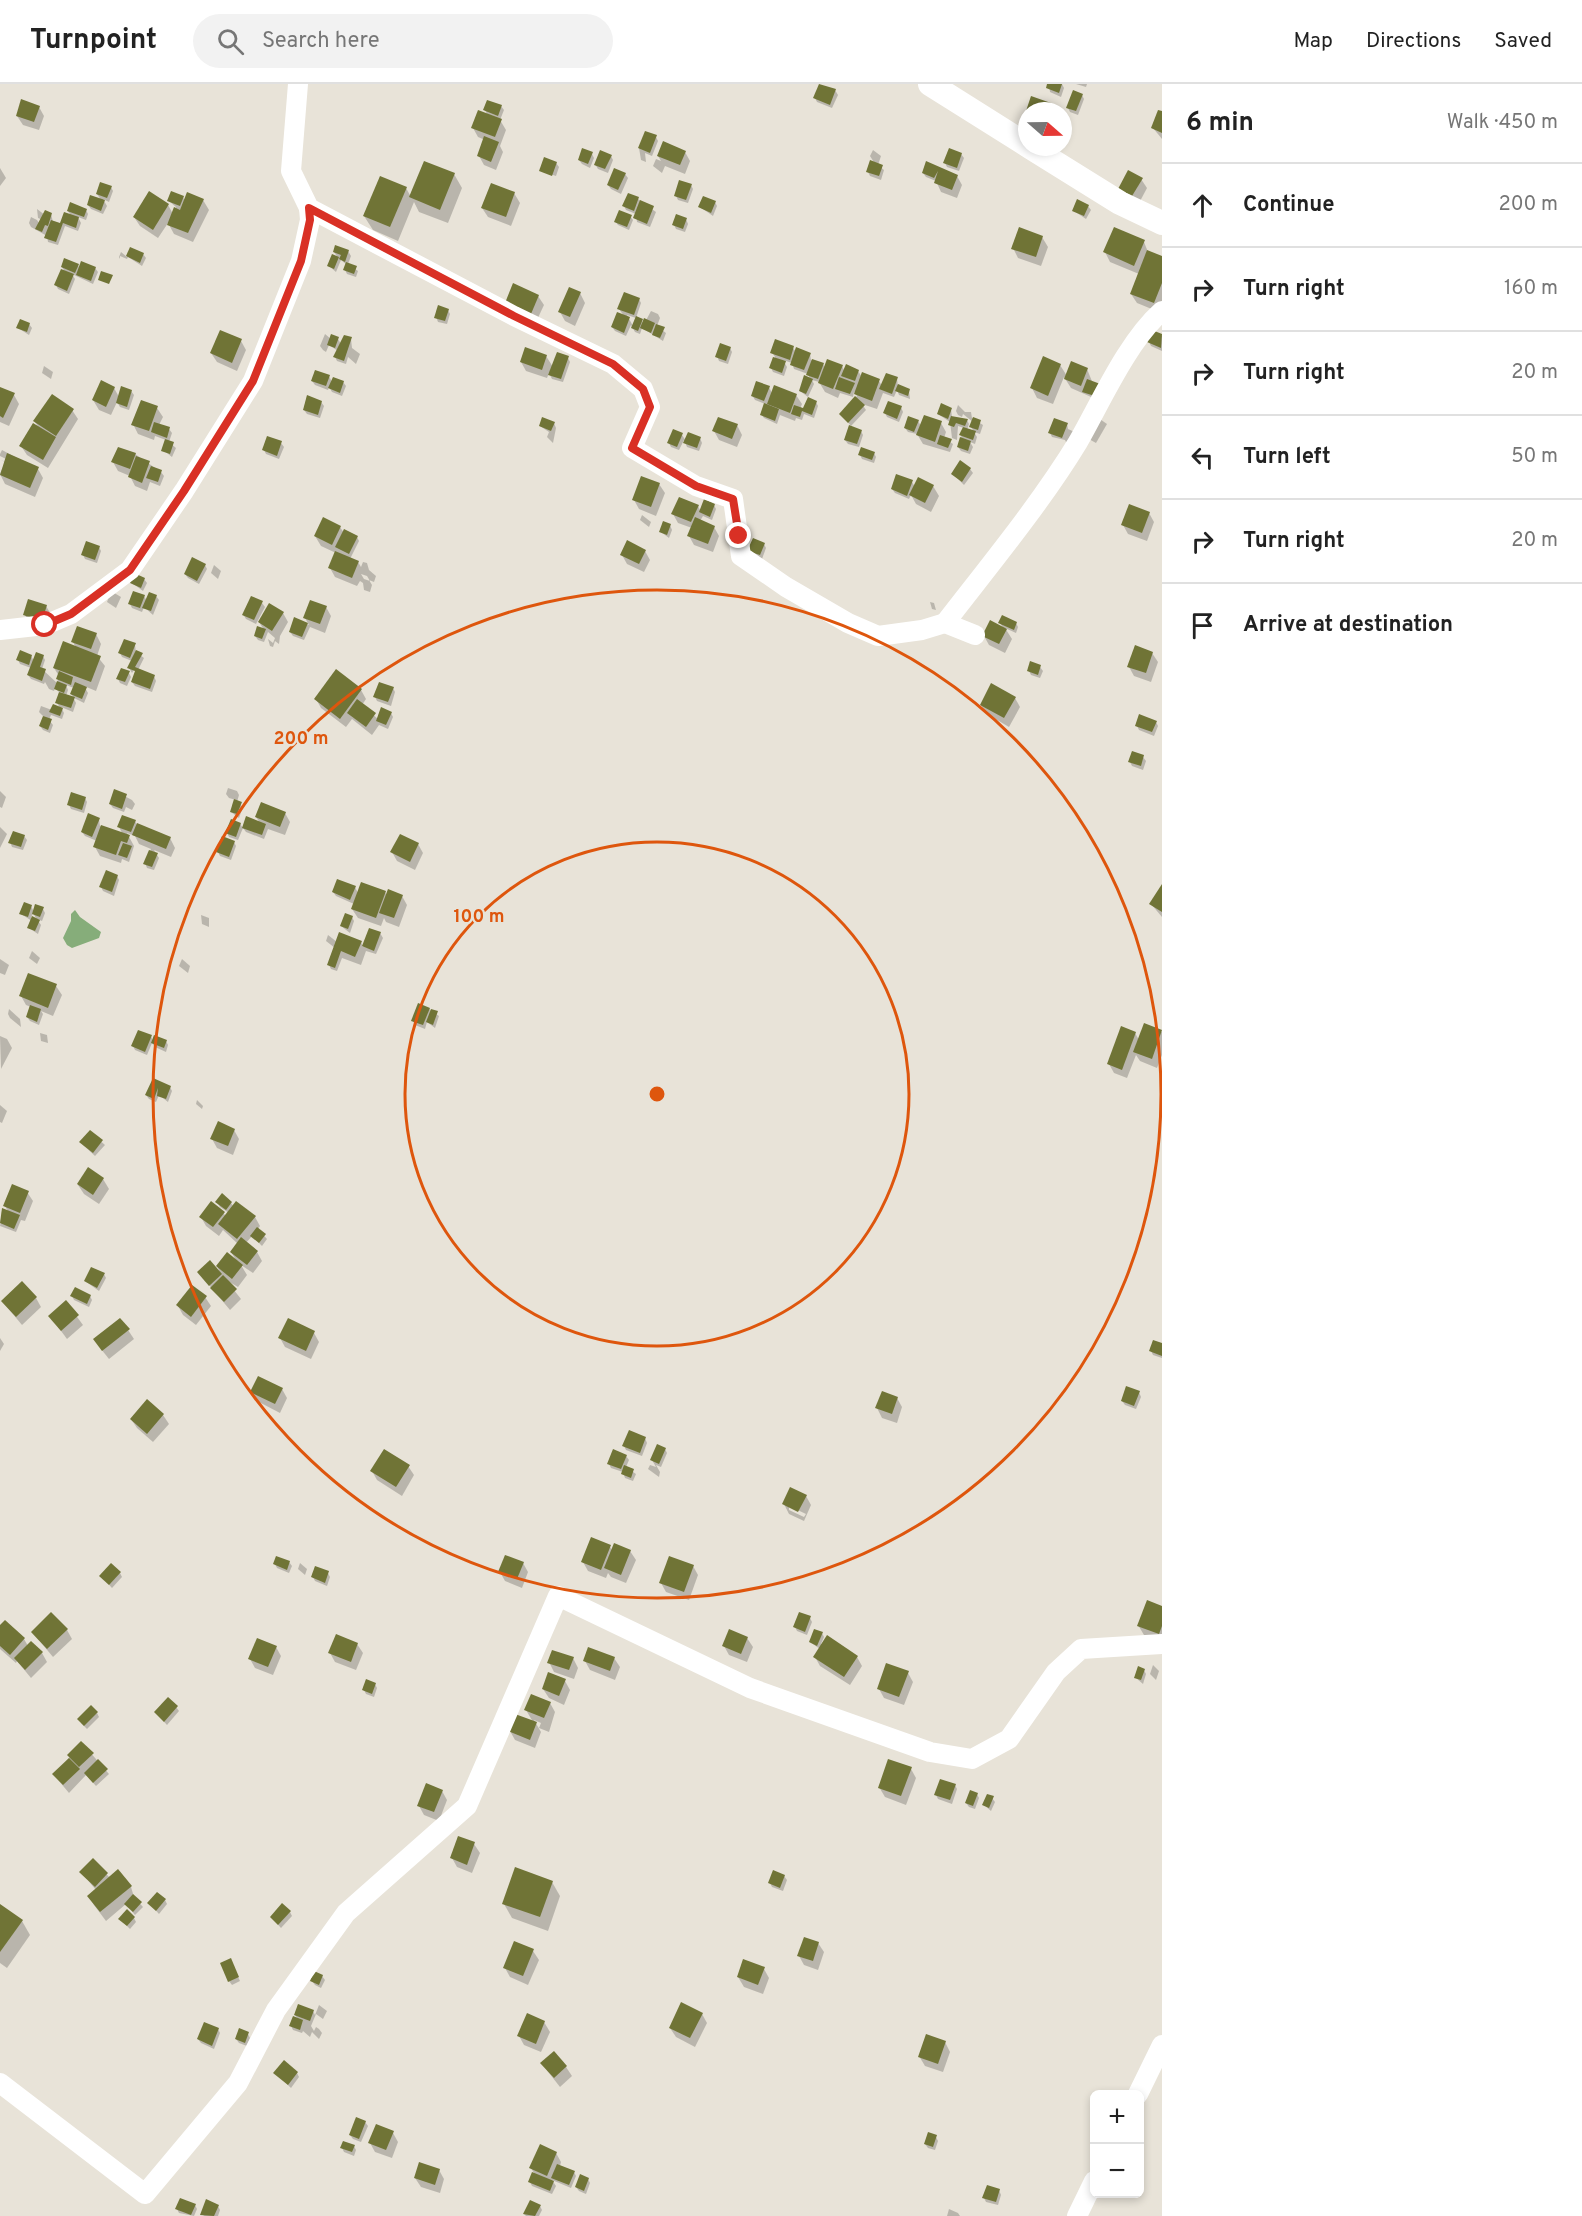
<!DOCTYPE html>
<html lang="en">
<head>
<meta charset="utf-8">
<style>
	body { margin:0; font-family:Overpass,sans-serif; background:#f2f2f2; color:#222 }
	.controls { position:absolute; right:18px; bottom:18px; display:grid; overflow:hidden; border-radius:9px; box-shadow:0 3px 9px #0003 }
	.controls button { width:54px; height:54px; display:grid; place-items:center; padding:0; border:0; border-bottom:2px solid #e0e0e0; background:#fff; color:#222; font:30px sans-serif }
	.compass { position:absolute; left:1018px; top:18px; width:54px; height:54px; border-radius:50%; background:#fff; box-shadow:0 3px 9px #0003; rotate:110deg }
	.stop { position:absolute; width:18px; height:18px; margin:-14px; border:4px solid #d93025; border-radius:50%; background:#fff }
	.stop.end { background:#d93025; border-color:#fff; box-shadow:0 2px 6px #0008 }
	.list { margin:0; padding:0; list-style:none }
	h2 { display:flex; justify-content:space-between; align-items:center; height:78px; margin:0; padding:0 24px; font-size:26px }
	h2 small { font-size:20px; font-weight:400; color:#767676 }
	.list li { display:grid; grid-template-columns:39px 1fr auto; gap:18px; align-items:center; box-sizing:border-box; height:84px; padding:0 24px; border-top:2px solid #e0e0e0 }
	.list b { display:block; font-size:22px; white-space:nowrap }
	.list em { font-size:20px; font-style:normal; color:#767676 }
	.icon { flex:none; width:33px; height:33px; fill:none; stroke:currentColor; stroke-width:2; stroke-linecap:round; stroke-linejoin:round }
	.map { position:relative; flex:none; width:1162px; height:2132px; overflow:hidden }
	header { display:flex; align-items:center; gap:36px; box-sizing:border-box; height:84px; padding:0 30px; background:#fff; border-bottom:2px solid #e0e0e0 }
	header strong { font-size:28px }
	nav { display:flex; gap:33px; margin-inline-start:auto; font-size:21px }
	.search { width:420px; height:54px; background:#f2f2f2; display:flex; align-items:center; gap:15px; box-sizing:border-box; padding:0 21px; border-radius:33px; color:#767676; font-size:22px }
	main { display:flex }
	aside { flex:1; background:#fff }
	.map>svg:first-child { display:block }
</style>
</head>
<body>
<header>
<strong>Turnpoint</strong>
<div class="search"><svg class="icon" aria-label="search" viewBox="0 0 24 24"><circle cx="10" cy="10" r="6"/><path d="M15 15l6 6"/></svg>Search here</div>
<nav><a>Map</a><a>Directions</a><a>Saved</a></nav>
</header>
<main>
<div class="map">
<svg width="1162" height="2132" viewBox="0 0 1162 2132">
	<rect width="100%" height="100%" fill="#e8e3d8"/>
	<polygon fill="#86ad7a" points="75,826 80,833 101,848 99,854 72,864 67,861 63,854 71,837 71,830"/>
	<g fill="#0003" fill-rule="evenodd">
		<polygon points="1049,0 1062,0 1064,4 1061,13 1050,8"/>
		<polygon points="1076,0 1087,0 1086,3"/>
		<polygon points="835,6 838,11 832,24 817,18 815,14"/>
		<polygon points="1082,11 1084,15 1078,31 1070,28 1068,24"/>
		<polygon points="501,22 504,26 500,36 506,46 500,62 503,68 496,86 484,81 479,72 485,56 478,53 473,44 488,32 485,26"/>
		<polygon points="39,23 44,32 39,46 23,41 17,32"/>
		<polygon points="1159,28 1162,29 1162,55 1153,44"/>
		<polygon points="1023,34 1027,35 1027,47 1020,41"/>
		<polygon points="656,53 658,57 652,72 645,69 646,78 641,76 639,64"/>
		<polygon points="873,66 881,72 878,81 884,86 881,96 870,92 868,88 875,80 870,72"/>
		<polygon points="685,68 690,77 685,90 665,82 662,89 653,82 656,75 661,77 658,72"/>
		<polygon points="592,70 594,74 590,84 582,80 579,76"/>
		<polygon points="961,70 964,74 959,87 947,83 945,79"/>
		<polygon points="611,72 613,76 608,89 598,85 595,80"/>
		<polygon points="556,79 559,83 556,92 541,87"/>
		<polygon points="938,83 957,92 962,101 957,114 941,108 936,97 926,93 923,89"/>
		<polygon points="0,84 6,94 0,102"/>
		<polygon points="454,90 462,104 448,139 419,128 414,118 398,157 373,146 364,132 406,104 411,113"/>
		<polygon points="625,90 628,94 621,110 611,105 608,101"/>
		<polygon points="1141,95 1147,104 1138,121 1125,114"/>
		<polygon points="691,101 693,105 688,119 678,116 676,112"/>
		<polygon points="111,103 113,107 109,118 103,115 107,122 103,130 91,125 88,121 101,116 97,110"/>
		<polygon points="514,109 520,119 511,142 488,133 482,124"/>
		<polygon points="183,113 185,117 203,116 209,126 193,158 174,150 168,139 158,154 140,142 134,133 168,121 173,130 176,123 169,117"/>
		<polygon points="638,115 656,128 650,143 637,138 636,130 626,126 624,122"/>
		<polygon points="715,118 717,122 713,132 700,123"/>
		<polygon points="1088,122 1091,126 1086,135 1074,127"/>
		<polygon points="37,125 45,131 51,130 53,138 61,141 71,132 68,127 86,126 88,130 86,136 78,133 81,139 78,147 65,142 58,161 48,158 47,152 31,143 29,139 31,133 37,136 41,142 43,136 38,134"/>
		<polygon points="630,132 633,136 629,146 618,141 615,137"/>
		<polygon points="686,135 688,140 685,148 676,145 674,141"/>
		<polygon points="1042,153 1048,163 1041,182 1018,174 1013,164"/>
		<polygon points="1144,158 1148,168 1162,174 1162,220 1159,228 1137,219 1131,210 1139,190 1110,178 1105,168"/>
		<polygon points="130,165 143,170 146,174 142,182 128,173 127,175 120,172 120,175 119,173 121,168 127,173"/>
		<polygon points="348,167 351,172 348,180 358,187 356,193 347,190 345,186 347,181 341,176 336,188 329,182 338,174 334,168"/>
		<polygon points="78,181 80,185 95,184 98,188 93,200 72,190 75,195 69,210 58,205 56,201 65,188 62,183"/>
		<polygon points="580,209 585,219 575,242 565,237 560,228"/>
		<polygon points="538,212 544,221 536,238 512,228"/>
		<path d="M639,215L641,219L636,234L644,240L651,227L658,230L660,234L657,242L666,249L663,257L642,244L640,250L635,248L631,241L626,252L615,247L612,243L624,232L619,225ZM627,231L636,234L633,242Z"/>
		<polygon points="448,226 450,230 447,240 438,238 436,233"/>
		<polygon points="29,240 32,244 29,251 18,244"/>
		<polygon points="1152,248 1162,252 1162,267 1151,262 1149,258"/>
		<polygon points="325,250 331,255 338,255 341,260 351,255 352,264 360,270 356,280 348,273 346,280 337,277 335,273 338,267 329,261 326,268 323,266 320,262"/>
		<polygon points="241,257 246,266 237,287 217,278 211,269"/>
		<polygon points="730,264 732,268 728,280 719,277 717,272"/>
		<polygon points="793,264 796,268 810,270 811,276 823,280 825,284 842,282 845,288 858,287 862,293 879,297 882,302 897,295 898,302 909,307 910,315 899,311 897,306 894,313 883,309 877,325 862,320 866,326 851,342 841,330 857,312 854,308 853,313 840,309 838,314 825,308 819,298 812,296 814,300 808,313 800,307 810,295 808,290 794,285 792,279 783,276 787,283 784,292 773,288 771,284 775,273 772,268"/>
		<polygon points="546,272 553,283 568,274 570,278 563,298 552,295 549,289 547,294 526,287 521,278"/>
		<polygon points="1060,281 1067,292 1087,285 1100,317 1071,304 1064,293 1053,320 1037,314 1032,304"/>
		<polygon points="44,282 53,288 51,295 42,289"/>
		<polygon points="329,292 332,298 343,298 346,302 342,312 332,308 329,303 328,306 315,301 312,297"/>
		<polygon points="769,303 772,309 796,311 802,320 800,325 804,326 816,318 818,322 814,334 804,330 802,336 796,334 795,337 780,331 777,340 764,334 761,330 765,320 755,316 752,311"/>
		<polygon points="0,304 14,311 19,320 9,342 0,338"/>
		<polygon points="114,304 119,313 131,307 134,311 129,326 120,323 117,318 111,331 99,326 93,316"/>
		<polygon points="321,318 324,322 320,334 307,330 304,326"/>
		<polygon points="958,321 965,328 971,328 972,334 983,341 980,350 974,348 977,353 975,360 970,358 973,363 970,370 961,367 958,363 964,344 958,342 957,356 952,354 950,338 938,330 951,325 952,333 967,336 969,340 967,346 974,348 971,343 973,338 963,330 962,333 958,331 956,327"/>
		<polygon points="901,323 903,328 899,338 887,333 885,329"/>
		<polygon points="157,324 163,333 159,341 169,345 172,349 169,358 176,364 172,373 163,366 166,356 155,352 154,356 138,350 133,340"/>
		<polygon points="72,326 78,335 48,384 27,371 21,362 39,344 35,338"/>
		<polygon points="1094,331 1107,340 1096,359 1087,354"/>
		<polygon points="918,337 921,342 941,339 946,348 944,354 953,360 950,368 923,360 917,350 908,348 905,344"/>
		<polygon points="554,339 556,344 553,359 547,353 549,348 540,342"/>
		<polygon points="1067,340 1068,345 1077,349 1067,360 1065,356 1052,353 1050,349"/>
		<polygon points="737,341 742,351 737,363 719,356 714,347"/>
		<polygon points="861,347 863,351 859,363 848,360 845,356"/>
		<polygon points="682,351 686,357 700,354 702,359 699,367 687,363 684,356 679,366 671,363 669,359"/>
		<polygon points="281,359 284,363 279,375 266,370 264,366"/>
		<polygon points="2,366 38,385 43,394 35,413 5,400 0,390 5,378 1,376 9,379 10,377 0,372 0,374 0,370"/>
		<polygon points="874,369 876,373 874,379 862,375 860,371"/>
		<polygon points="135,370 161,388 164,392 160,402 150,398 147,407 135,402 130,392 118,387 113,378"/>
		<polygon points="970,385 973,389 964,401 953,390"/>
		<polygon points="912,398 915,403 933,402 939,412 931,428 916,420 911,411 909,415 895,409 892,405"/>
		<polygon points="659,400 665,409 656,432 639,425 634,416"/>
		<polygon points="714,421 716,425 712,436 703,432 700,437 714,443 719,452 713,468 694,461 689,452 692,444 678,439 673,430 698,422 701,428"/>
		<polygon points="1149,429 1154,438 1147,457 1128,450 1123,441"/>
		<polygon points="642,431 651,438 649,443 640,436"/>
		<polygon points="670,441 672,446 669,454 661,448"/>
		<path d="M340,443L344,449L357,453L359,457L350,475L358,478L361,483L363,478L367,479L369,486L376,492L374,498L369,496L372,501L370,508L364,506L363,499L360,497L357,502L335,493L330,484L336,469L321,462L315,452ZM361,490L367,492L370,497L364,495Z"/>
		<polygon points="764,460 766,464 762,475 751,471"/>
		<polygon points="99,463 101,467 97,479 85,475 83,471"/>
		<polygon points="645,467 650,476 644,488 627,480 622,471"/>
		<polygon points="205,481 207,485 199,500 188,494 185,490"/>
		<polygon points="214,481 221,487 218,495 211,489"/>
		<polygon points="144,495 147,499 143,507 132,499"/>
		<polygon points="111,507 121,513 116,524 107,518"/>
		<polygon points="144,512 147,517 156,512 159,516 153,531 144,523 142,528 132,524 130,520"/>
		<polygon points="930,518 934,519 936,526 932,525"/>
		<polygon points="262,519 265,523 256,540 246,535 243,530"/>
		<polygon points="46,522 52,532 30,540 25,531"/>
		<polygon points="326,523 331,532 325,549 310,543 304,556 293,552 290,548 295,535 309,541 305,534"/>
		<polygon points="283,529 288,538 280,552 279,560 275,557 273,563 270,562 268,555 273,559 275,554 268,548 264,558 258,556 255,552 264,546 259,538"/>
		<polygon points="1000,539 1016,539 1018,543 1016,549 1005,544 1012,555 1005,569 989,561 984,552 1003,544"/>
		<polygon points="96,550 101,560 97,572 105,582 96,607 84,602 88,609 84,619 74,614 71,610 74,604 66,601 68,606 66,612 74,615 76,619 73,628 61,623 64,629 62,635 51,631 49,636 53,641 50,649 43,646 40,642 44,633 39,628 41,622 52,626 60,624 57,619 60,609 55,604 54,607 49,605 45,598 44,600 31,595 28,591 31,584 20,580 18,576 31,572 34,577 43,572 45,576 42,585 57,599 59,592 54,584 76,564 73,558"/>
		<polygon points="135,561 136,568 144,574 138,586 154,592 156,597 152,608 135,602 132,598 136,587 134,586 132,589 129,584 132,577 122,573 120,569"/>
		<polygon points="1152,569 1158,578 1151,598 1134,592 1129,583"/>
		<polygon points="1040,583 1043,587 1040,594 1031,591 1029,587"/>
		<polygon points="129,589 131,593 127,602 120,599 118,595"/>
		<polygon points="393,604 395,608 391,622 377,617 375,613"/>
		<polygon points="361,606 366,615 362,621 378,635 391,629 393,633 388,645 379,641 372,651 352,635 346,643 321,624 316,615"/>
		<polygon points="1015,614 1020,623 1009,643 987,630 981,621"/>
		<polygon points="1156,638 1158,642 1154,652 1139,646 1137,642"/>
		<polygon points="1143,673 1146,677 1143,686 1132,682 1130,678"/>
		<polygon points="228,704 237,707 239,711 237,718 243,723 239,734 231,728 236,716 229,714 226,710"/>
		<polygon points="0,707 6,713 2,724 0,723"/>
		<polygon points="115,707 132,716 135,720 132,726 126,723 124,728 113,724 110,720"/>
		<polygon points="85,714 87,718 84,729 71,725 69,721"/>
		<polygon points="285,729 290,738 285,751 268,745 264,755 246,748 243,744 260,739 256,733"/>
		<polygon points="99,735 100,742 123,751 119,743 135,737 137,741 170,754 175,764 171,773 154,766 159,774 154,786 147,784 145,779 151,765 139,760 135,752 127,749 134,762 129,778 122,775 121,779 100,772 95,763 97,757 85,752 82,748"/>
		<polygon points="240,740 243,744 238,756 229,753 227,749"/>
		<polygon points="0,743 7,750 0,764"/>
		<polygon points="24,752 27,756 23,766 12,763 10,758"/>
		<polygon points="234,758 236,762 231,776 220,772 218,768"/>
		<polygon points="418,760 423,769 415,786 397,777 392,768"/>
		<polygon points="117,792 119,796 114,812 103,807 101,803"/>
		<polygon points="1162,802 1162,833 1151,820"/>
		<polygon points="355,803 358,809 385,808 387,812 402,812 407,821 399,843 386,838 384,834 381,842 358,834 352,825 354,820 336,812 333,808"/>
		<path d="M31,822L34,828L43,825L45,829L42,837L37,835L41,841L38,850L29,844L32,837L21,830ZM33,829L37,836L31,834Z"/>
		<polygon points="201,831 209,834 209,843 202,840"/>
		<polygon points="352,833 354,837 350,849 341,842"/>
		<polygon points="369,846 380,849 383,854 376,870 366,867 361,881 342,874 337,887 331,885 329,881 335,864 326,857 328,851 337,858 361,858 363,863"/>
		<polygon points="32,867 40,874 37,880 29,874"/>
		<polygon points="0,875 9,881 5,891 0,889"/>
		<polygon points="182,875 190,882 188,889 179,882"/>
		<polygon points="56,902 62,911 53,932 41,927 43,930 39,941 30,937 27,933 31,923 26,921 21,912"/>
		<polygon points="9,925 20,935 21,943 10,934 8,930"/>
		<polygon points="429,925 439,932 435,944 427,938 425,945 415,941 413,937"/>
		<polygon points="1145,941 1162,948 1162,971 1157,984 1140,977 1136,971 1127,994 1114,989 1109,980 1135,949 1139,956"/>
		<polygon points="40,949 47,951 48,959 41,957"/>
		<polygon points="0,952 7,955 12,964 1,985"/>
		<polygon points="151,952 153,957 166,957 168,961 166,968 155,963 152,959 147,971 135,966 133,962"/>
		<polygon points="153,996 170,1003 172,1007 168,1018 159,1011 156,1018 149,1015 146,1011"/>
		<polygon points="197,1016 203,1022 202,1025 196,1020"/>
		<polygon points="0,1021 7,1027 2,1039 0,1038"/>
		<polygon points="234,1046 239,1055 233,1071 217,1064 212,1055"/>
		<polygon points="90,1048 105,1061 95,1072 81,1059"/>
		<polygon points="88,1085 103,1095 109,1105 99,1120 84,1110 78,1101"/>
		<polygon points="27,1108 33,1117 25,1137 21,1136 16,1148 0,1142 3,1126 9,1129 5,1122"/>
		<path d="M217,1118L231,1119L234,1123L255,1133L260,1142L258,1145L267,1155L262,1162L252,1152L246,1159L257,1168L262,1177L253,1189L241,1181L247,1191L238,1203L226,1196L241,1215L230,1226L199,1189L221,1191L217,1182L237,1178L231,1168L238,1160L223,1146L219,1152L206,1142L201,1133L223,1128ZM220,1123L229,1129L226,1133Z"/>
		<polygon points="104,1190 106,1194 99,1207 85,1197"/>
		<polygon points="72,1212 90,1212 92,1216 89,1223 74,1216"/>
		<polygon points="205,1213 211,1222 196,1241 183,1231 178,1222"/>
		<polygon points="36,1214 41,1223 22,1241 2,1217"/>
		<polygon points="66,1218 83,1241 67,1255 50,1232"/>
		<polygon points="128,1246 134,1255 109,1275 101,1265"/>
		<polygon points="314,1249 319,1258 311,1275 285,1263 280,1254"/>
		<polygon points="0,1254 4,1260 0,1267"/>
		<polygon points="1154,1258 1162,1261 1162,1274 1153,1271 1151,1267"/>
		<polygon points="282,1305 287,1314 280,1329 257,1317 252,1308"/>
		<polygon points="1139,1308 1141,1313 1136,1325 1125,1321 1122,1317"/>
		<polygon points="897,1314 902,1323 897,1339 882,1334 877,1324"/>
		<polygon points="147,1317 163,1331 169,1340 153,1358 137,1344 131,1335"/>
		<polygon points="645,1354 647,1359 642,1372 626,1366 624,1362"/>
		<polygon points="665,1365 667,1369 661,1383 656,1381 660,1388 659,1393 648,1385 650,1381 656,1383 652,1376"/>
		<polygon points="626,1372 629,1376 626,1383 636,1390 633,1397 625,1394 623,1388 611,1384 609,1380"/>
		<polygon points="408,1382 414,1391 402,1412 377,1396 372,1387"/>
		<path d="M806,1412L811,1421L804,1437L789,1430L784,1420ZM789,1422L806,1430L804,1433L789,1426Z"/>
		<polygon points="610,1463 613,1467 630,1467 636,1476 626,1499 611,1493 608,1489 606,1494 588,1487 583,1478"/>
		<polygon points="289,1478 292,1482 289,1489 277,1484 275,1480"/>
		<polygon points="300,1479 307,1485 305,1491 298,1485"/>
		<polygon points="523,1479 528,1488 522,1504 505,1497 500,1488"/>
		<polygon points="693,1482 698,1491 689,1516 666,1508 661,1499"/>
		<polygon points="120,1489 122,1493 112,1504 101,1492"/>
		<polygon points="328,1489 330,1493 327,1502 315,1497 313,1493"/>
		<polygon points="1148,1518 1162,1523 1162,1558 1144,1551 1138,1541"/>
		<polygon points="810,1534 812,1538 807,1551 797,1547 795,1543"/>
		<polygon points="0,1544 24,1555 28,1562 42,1569 47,1578 31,1594 17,1577 16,1579 0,1565"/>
		<polygon points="67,1546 72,1555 53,1573 33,1549"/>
		<polygon points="822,1549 824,1553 821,1560 857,1573 862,1582 850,1601 820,1582 815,1573 820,1565 810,1558"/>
		<polygon points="747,1554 753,1563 747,1578 729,1571 724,1562"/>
		<polygon points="357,1560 363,1569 356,1586 335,1578 330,1569"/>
		<polygon points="276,1563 281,1572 273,1591 255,1584 250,1575"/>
		<polygon points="573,1574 578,1584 574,1595 554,1588 549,1578"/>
		<polygon points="614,1574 620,1583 615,1596 590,1586 585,1577"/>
		<polygon points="1153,1581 1159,1587 1156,1596 1150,1590"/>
		<polygon points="1144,1586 1146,1590 1143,1600 1136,1594"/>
		<polygon points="908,1589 913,1598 904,1621 884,1614 879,1605"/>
		<polygon points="565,1597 570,1606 564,1621 549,1614 543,1605"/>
		<polygon points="375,1600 377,1604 374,1613 366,1610 364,1606"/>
		<polygon points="550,1619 555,1628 549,1648 539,1644 541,1639 534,1636 541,1648 535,1664 515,1656 510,1647 533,1638 526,1626"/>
		<polygon points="176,1623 179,1627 167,1641 156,1629"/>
		<polygon points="97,1629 99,1633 87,1645 81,1639"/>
		<polygon points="82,1659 109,1690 96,1702 86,1691 69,1709 54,1691"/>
		<polygon points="911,1685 916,1694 906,1721 885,1713 879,1703"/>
		<polygon points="955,1701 957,1705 952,1720 938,1715 936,1711"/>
		<polygon points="442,1707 447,1716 439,1737 424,1731 419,1722"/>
		<polygon points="977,1710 979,1714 975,1725 969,1723 966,1719"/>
		<polygon points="992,1714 995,1718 991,1727 984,1721"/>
		<polygon points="474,1760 480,1769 472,1789 457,1783 452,1774"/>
		<polygon points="93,1776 110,1794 131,1803 134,1813 143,1823 135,1831 126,1820 106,1837 94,1821 89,1812 96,1806 81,1788"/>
		<polygon points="784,1792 787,1796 783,1807 772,1803 770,1799"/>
		<polygon points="552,1798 560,1812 548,1847 512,1834 504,1820"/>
		<polygon points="165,1816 167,1820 159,1830 149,1819"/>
		<polygon points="0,1822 22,1837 30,1851 7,1884 0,1879"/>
		<polygon points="290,1828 292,1832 281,1844 271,1833"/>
		<polygon points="134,1834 136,1838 130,1845 120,1835"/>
		<polygon points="818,1859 824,1868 818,1886 804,1881 799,1872"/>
		<polygon points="533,1867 539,1876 528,1901 510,1893 505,1884"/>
		<polygon points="232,1880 240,1897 232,1901 229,1897"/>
		<polygon points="764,1885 769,1894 763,1910 744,1903 738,1893"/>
		<polygon points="322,1892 325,1896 321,1904 315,1901 312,1897"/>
		<polygon points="319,1921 327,1927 323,1935 316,1930 311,1942 314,1947 316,1943 319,1945 322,1949 319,1955 312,1948 310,1953 303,1947 302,1949 293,1946 291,1942 298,1936 295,1931 313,1927 315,1931"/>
		<polygon points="702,1930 707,1939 695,1963 676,1953 670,1944"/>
		<polygon points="544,1938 550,1948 541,1968 524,1961 519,1952"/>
		<polygon points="218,1945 220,1949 214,1965 201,1959 198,1955"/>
		<polygon points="248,1950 250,1954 247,1962 239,1959 236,1955"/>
		<polygon points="945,1958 950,1968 943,1988 925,1982 919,1972"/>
		<polygon points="542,1980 566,1983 572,1992 560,2003"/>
		<polygon points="275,1989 297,1989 299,1993 291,2004"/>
		<polygon points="365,2038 368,2042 361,2058 353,2055 350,2051"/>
		<polygon points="393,2049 398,2058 392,2074 375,2068 370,2059"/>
		<polygon points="936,2053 938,2057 935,2066 928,2064 925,2060"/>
		<polygon points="354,2062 356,2066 354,2072 344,2068 342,2064"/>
		<polygon points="556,2069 561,2078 560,2082 574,2088 576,2092 571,2104 552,2096 556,2102 552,2110 532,2102 530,2098 534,2089 531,2084"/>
		<polygon points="439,2086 444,2095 440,2109 421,2103 415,2094"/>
		<polygon points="588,2095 590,2099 586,2110 579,2107 576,2103"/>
		<polygon points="999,2106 1001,2111 998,2121 986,2118 984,2114"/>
		<polygon points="195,2121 197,2125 194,2132 179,2129 177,2125"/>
		<polygon points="218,2122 220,2126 218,2132 203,2132"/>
		<polygon points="540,2122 542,2126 539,2132 526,2132 524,2130"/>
		<polygon points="949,2125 958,2129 960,2132 947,2132"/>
	</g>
	<g fill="#707436">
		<polygon points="819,0 836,5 830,21 813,14"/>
		<polygon points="1047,0 1062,0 1059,9 1046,4"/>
		<polygon points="1073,6 1083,10 1076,27 1066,24"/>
		<polygon points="1031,12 1051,19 1049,27 1026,27"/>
		<polygon points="21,15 40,22 34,38 16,32"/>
		<polygon points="487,16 502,21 498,32 483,26"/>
		<polygon points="478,26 502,35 495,53 471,44"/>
		<polygon points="1158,26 1162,27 1162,49 1151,44"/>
		<polygon points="645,47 657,51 650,69 638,64"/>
		<polygon points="484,52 499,58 491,78 477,72"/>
		<polygon points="663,57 686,67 680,81 657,72"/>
		<polygon points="582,64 593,68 588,80 578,76"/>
		<polygon points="949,64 962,69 957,84 943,79"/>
		<polygon points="600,66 612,71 605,85 594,81"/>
		<polygon points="544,73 557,78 552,92 539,87"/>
		<polygon points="870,76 883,81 879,92 866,88"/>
		<polygon points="424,77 455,89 440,126 409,113"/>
		<polygon points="926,77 958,91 952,106 934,99 938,87 934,94 922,89"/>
		<polygon points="614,84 626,89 618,106 607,101"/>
		<polygon points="1128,86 1143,94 1132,112 1118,105"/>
		<polygon points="380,92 407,103 390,143 363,132"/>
		<polygon points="679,96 692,100 686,116 674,112"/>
		<polygon points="100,98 112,102 107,114 96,110"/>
		<polygon points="491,99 515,108 506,133 481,124"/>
		<polygon points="149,107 169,120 153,146 133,133"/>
		<polygon points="171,107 184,112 180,122 167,117"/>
		<polygon points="187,108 204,115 188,149 167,141 174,123 180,126"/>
		<polygon points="628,109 639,113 634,127 622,122"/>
		<polygon points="90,111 105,116 101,127 87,121"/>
		<polygon points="703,112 716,117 711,129 698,123"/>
		<polygon points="1077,115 1089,121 1084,132 1072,127"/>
		<polygon points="640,116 654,122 647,140 633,134"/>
		<polygon points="70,118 87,125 84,133 67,127"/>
		<polygon points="45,126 52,129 48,142 45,141 42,148 35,145"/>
		<polygon points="619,126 632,131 627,143 614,138"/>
		<polygon points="64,128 79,133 76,144 63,139 56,158 44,154 51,136 60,139"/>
		<polygon points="676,130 687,134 683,145 672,141"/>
		<polygon points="1019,143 1043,152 1036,173 1011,165"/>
		<polygon points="1114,143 1145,156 1134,182 1103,168"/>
		<polygon points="335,161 349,166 345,178 339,175 341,171 333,168"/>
		<polygon points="130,163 144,169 140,179 126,172"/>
		<polygon points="1147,166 1162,172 1162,199 1154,219 1130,210"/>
		<polygon points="332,170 339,173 334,185 327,182"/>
		<polygon points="64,174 79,180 75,189 61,183"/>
		<polygon points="81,177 96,183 91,197 76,191"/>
		<polygon points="346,178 357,182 354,190 343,186"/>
		<polygon points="61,185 74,190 67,207 54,201"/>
		<polygon points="101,187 113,191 109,200 98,196"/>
		<polygon points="513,199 539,211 531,230 505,219"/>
		<polygon points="569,203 581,208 570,233 558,228"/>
		<polygon points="624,208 640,214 634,231 617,225"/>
		<polygon points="438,221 449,225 445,237 434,234"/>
		<polygon points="617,228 630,233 624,249 611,243"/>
		<polygon points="636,232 643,235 638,247 631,244"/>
		<polygon points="644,234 655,239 651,249 640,244"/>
		<polygon points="20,235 30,239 27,248 16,244"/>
		<polygon points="656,240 665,243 660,254 652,251"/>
		<polygon points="220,246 242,255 232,279 210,269"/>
		<polygon points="1152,246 1162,250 1161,264 1147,258"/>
		<polygon points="331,250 339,253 335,264 327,261"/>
		<polygon points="344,251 352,253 344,277 333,273"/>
		<polygon points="775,255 794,262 790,276 770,269"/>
		<polygon points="720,259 731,263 726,277 715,273"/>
		<polygon points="525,263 547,271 542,286 520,278"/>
		<polygon points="796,263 811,269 804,286 790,281"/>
		<polygon points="557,268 569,272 561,295 548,291"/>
		<polygon points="1043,272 1061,280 1048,312 1030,304"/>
		<polygon points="773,273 786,277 782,289 769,284"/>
		<polygon points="812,275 824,279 818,295 806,291"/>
		<polygon points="827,275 843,281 833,305 818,299"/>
		<polygon points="1071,277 1088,284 1081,302 1064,295"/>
		<polygon points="846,280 859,286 855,297 841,292"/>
		<polygon points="315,286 330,291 326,302 311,297"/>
		<polygon points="862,288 880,295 872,317 854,310"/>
		<polygon points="886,289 898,293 892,310 879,305"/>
		<polygon points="804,291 813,295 806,310 799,307"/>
		<polygon points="333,293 344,297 340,309 328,304"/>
		<polygon points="839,293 855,299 850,310 835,305"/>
		<polygon points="1087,295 1103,301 1098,313 1082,308"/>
		<polygon points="101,296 115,303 106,323 92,316"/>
		<polygon points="756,297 770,302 764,317 751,312"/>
		<polygon points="898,300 910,305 908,312 895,307"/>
		<polygon points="774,301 797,310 790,329 767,320"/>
		<polygon points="121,302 132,306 127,323 116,319"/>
		<polygon points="0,303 15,309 3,334 0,332"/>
		<polygon points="52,310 74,325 56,352 33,337"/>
		<polygon points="307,311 322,317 318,331 303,326"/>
		<polygon points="855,312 865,321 848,339 839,330"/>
		<polygon points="808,313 817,317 812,331 802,327 800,333 791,330 794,321 803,324"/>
		<polygon points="141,316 158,322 149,347 131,341"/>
		<polygon points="888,317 902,322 897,335 883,329"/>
		<polygon points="764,319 779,325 775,337 760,331"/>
		<polygon points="941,319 952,324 948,335 937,330"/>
		<polygon points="924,331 942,337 935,358 916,351"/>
		<polygon points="908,332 919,336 914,348 904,344"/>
		<polygon points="951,332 968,335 965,342 956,339 954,343 948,341"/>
		<polygon points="542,333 555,338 551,347 539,342"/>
		<polygon points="718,333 738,340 732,355 712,347"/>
		<polygon points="973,333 981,336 978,346 969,343"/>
		<polygon points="1054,334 1068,339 1062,354 1048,349"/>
		<polygon points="154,338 170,343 167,354 151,348"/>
		<polygon points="33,339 56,353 43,376 19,362"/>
		<polygon points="849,341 862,346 857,360 844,356"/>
		<polygon points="963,343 976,347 973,356 959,351"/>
		<polygon points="673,345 683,349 677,363 667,359"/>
		<polygon points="688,348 701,353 697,364 683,359"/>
		<polygon points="940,351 952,355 948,364 937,360"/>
		<polygon points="267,352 282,357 277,372 262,366"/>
		<polygon points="960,353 971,357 968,367 957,363"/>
		<polygon points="165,355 174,358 170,370 161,367"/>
		<polygon points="118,363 136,369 130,385 111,378"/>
		<polygon points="861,363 875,368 872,376 858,371"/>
		<polygon points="7,369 39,383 30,404 0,391"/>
		<polygon points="136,372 150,377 142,399 128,393"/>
		<polygon points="960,376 971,384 962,398 951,390"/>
		<polygon points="151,382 162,386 158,398 146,394"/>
		<polygon points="896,390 913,396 907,412 891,405"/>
		<polygon points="641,392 660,399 651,423 632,416"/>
		<polygon points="918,393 934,401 925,419 909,411"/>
		<polygon points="679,413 699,421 691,438 671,430"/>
		<polygon points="704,415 715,420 710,433 699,428"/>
		<polygon points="1129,420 1150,428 1142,449 1121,441"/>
		<polygon points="323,433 341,442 332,461 314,452"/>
		<polygon points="695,433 715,442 708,460 687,452"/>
		<polygon points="663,437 671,440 667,451 659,448"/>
		<polygon points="344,445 358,452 349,470 335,463"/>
		<polygon points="753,454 765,459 760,471 747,467"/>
		<polygon points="627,456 646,466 639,480 620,471"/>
		<polygon points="86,457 100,462 95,476 81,471"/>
		<polygon points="335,467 359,477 352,494 328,484"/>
		<polygon points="192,473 206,480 197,497 184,490"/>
		<polygon points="134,489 145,494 141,504 130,499"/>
		<polygon points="133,507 145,511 140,524 128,520"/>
		<polygon points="149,508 157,511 151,527 142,524"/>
		<polygon points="251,512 263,517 254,536 242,531"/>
		<polygon points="28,515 47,521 42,537 23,531"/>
		<polygon points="310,516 327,522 320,540 303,534"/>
		<polygon points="269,519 284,528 272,547 258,538"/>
		<polygon points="1002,531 1017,538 1014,546 998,539"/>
		<polygon points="294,533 308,539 302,553 289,548"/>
		<polygon points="990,536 1007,545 999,560 982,552"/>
		<polygon points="77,542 97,549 91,565 71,558"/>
		<polygon points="257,542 266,545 262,555 254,552"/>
		<polygon points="124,555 136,559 130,574 118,569"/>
		<polygon points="63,557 101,572 91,598 53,584"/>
		<polygon points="1135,561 1153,568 1146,589 1127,583"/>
		<polygon points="20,566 32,571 29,581 16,576"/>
		<polygon points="136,566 143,569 135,583 155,591 150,605 131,598 135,587 127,584"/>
		<polygon points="36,568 44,571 40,583 46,585 42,597 27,591"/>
		<polygon points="1030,577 1041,581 1038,591 1027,587"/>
		<polygon points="121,584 130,587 125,598 116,595"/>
		<polygon points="336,585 362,605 340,635 314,615"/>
		<polygon points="59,587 73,593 71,601 56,595"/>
		<polygon points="57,597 67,601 64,609 54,605"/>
		<polygon points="75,598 87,603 82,615 70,610"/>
		<polygon points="379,598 394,603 388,618 373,613"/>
		<polygon points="991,599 1016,613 1004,634 980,621"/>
		<polygon points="59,608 75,613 71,624 55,619"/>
		<polygon points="357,615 376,629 366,643 347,629"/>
		<polygon points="53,620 63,624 60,632 49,628"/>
		<polygon points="381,623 392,628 386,641 376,637"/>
		<polygon points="1139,630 1157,637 1152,648 1135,642"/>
		<polygon points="43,632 52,635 48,646 39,642"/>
		<polygon points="1132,667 1144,671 1141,682 1128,678"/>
		<polygon points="114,705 127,710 122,725 109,720"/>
		<polygon points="71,708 86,713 82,726 67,721"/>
		<polygon points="234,715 242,718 237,730 230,728"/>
		<polygon points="261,718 286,728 280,743 255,733"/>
		<polygon points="88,729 100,734 92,753 81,748"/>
		<polygon points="122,731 136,736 131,748 117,743"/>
		<polygon points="246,732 266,740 262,751 242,744"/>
		<polygon points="231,735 241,739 236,753 225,749"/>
		<polygon points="137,739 171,753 166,765 132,751"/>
		<polygon points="101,741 130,751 127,759 121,757 116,771 93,763"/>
		<polygon points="13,747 25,751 21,763 8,759"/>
		<polygon points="400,750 419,759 410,778 390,768"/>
		<polygon points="222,752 235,757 229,773 216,768"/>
		<polygon points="123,759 132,762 127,774 118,771"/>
		<polygon points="149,766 158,769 152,783 143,780"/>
		<polygon points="106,786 118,791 112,808 99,803"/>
		<polygon points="337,795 356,802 350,816 332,808"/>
		<polygon points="361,798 386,807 376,834 351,825"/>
		<polygon points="1162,800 1162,828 1149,820"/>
		<polygon points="388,805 403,811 394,834 379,829"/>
		<polygon points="24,818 32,821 28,833 19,830"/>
		<polygon points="35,820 44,823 40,833 32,830"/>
		<polygon points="345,829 353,832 348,845 340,842"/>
		<polygon points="32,832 40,836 35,847 27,844"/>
		<polygon points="369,844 381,848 374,867 362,862"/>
		<polygon points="339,848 362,857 355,873 341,867 335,884 327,881"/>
		<polygon points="28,889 57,900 48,924 19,912"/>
		<polygon points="418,919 430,924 423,941 411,937"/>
		<polygon points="30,921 41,925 37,938 26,933"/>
		<polygon points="431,925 438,927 433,941 426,938"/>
		<polygon points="1144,939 1162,946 1152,975 1133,968"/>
		<polygon points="1121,942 1136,948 1122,986 1107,980"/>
		<polygon points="138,946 152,951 145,968 131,962"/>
		<polygon points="154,951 167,956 164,964 151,959"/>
		<polygon points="153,994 171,1002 166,1015 157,1012 158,1004 154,1015 145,1011"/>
		<polygon points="218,1037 235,1045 228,1062 210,1055"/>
		<polygon points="90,1046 103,1056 93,1069 79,1058"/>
		<polygon points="88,1083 104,1094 93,1111 77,1100"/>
		<polygon points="12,1100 29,1107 20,1129 3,1122"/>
		<polygon points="222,1109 232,1118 226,1126 215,1118"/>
		<polygon points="211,1117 225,1128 213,1143 199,1133"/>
		<polygon points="236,1117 256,1132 237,1155 218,1140"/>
		<polygon points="2,1124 20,1131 14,1145 0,1139"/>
		<polygon points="257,1143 266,1150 259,1159 250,1152"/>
		<polygon points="241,1153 258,1167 247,1181 230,1168"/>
		<polygon points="227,1168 243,1181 232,1195 216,1182"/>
		<polygon points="210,1176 222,1190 209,1202 197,1188"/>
		<polygon points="91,1183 105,1189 97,1204 84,1197"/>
		<polygon points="223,1191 237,1205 224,1218 210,1204"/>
		<polygon points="22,1197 37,1213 16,1233 1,1217"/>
		<polygon points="192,1201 207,1212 191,1233 176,1221"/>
		<polygon points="75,1203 91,1211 87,1220 70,1212"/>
		<polygon points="66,1216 79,1231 61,1247 48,1232"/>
		<polygon points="120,1234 130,1245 102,1267 93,1255"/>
		<polygon points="288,1234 315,1247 306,1267 278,1254"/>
		<polygon points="1153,1256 1162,1259 1162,1272 1149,1267"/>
		<polygon points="258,1292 283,1304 275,1320 250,1308"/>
		<polygon points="1126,1302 1140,1307 1134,1322 1121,1317"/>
		<polygon points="882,1307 898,1313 892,1330 875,1324"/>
		<polygon points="147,1315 164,1330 147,1350 130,1335"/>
		<polygon points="629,1346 646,1353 640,1369 622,1362"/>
		<polygon points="657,1360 666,1364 659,1380 650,1376"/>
		<polygon points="384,1365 410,1381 396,1403 370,1387"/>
		<polygon points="613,1365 627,1371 621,1385 607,1380"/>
		<polygon points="624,1381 634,1385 631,1394 621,1390"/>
		<polygon points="790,1403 807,1411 798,1428 782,1420"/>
		<polygon points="591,1453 611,1461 601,1486 581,1478"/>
		<polygon points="614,1459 631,1466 621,1491 604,1484"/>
		<polygon points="505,1471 524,1478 517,1495 498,1488"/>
		<polygon points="276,1472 290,1477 287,1486 273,1480"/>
		<polygon points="669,1472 694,1481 684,1508 659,1499"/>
		<polygon points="111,1479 121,1488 109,1501 99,1492"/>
		<polygon points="315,1482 329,1487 325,1499 311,1493"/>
		<polygon points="1147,1516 1162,1522 1162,1542 1159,1550 1137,1542"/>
		<polygon points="51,1528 68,1545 47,1565 31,1548"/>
		<polygon points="799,1528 811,1532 805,1548 793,1543"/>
		<polygon points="5,1536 25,1554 10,1571 0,1562 0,1541"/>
		<polygon points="729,1545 748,1553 741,1570 722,1562"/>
		<polygon points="814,1545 823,1548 817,1562 809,1558"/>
		<polygon points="336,1550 358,1559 351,1578 328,1569"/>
		<polygon points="827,1551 858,1572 844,1593 813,1573"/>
		<polygon points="257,1554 277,1562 268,1583 248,1575"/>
		<polygon points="31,1557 43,1568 25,1586 14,1574"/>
		<polygon points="588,1563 615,1573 610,1587 583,1577"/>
		<polygon points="552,1566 574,1573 569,1586 547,1579"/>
		<polygon points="886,1579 909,1587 899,1613 877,1605"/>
		<polygon points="1138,1582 1145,1585 1141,1596 1134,1594"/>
		<polygon points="548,1588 566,1595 559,1612 542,1605"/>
		<polygon points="366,1595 376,1599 372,1610 362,1606"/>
		<polygon points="531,1610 551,1618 544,1634 524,1626"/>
		<polygon points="168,1613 178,1622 164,1638 154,1628"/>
		<polygon points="91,1621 98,1628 84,1642 77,1635"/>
		<polygon points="515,1630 537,1638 530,1656 508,1647"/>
		<polygon points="81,1657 94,1669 79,1683 67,1671"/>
		<polygon points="69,1674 80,1685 63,1701 52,1690"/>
		<polygon points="98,1675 108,1685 93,1699 84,1689"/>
		<polygon points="888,1675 912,1683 901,1712 878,1704"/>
		<polygon points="940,1695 956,1700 950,1716 934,1711"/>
		<polygon points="426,1699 443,1706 434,1728 417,1722"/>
		<polygon points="970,1706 978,1709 973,1722 965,1719"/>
		<polygon points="987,1710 994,1712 989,1724 982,1721"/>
		<polygon points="458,1752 475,1758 467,1781 450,1774"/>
		<polygon points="93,1774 108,1789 95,1803 79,1788"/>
		<polygon points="515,1783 553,1797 540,1833 502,1820"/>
		<polygon points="118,1785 132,1802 100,1828 87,1812"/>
		<polygon points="773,1786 785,1791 780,1804 768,1799"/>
		<polygon points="157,1808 166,1815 156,1827 147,1819"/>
		<polygon points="133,1810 142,1818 133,1828 124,1820"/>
		<polygon points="282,1819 291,1827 278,1841 270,1833"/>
		<polygon points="0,1820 23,1836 0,1868"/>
		<polygon points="127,1825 135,1833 127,1842 118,1835"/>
		<polygon points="804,1853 819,1858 813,1877 797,1872"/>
		<polygon points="514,1857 534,1865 523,1892 503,1884"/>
		<polygon points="231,1874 239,1893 228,1898 220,1879"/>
		<polygon points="743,1875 765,1883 758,1901 737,1893"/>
		<polygon points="314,1887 323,1891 319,1901 310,1897"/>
		<polygon points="681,1918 703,1929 690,1954 669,1944"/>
		<polygon points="298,1920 314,1926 310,1937 294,1931"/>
		<polygon points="527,1929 545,1937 536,1960 517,1952"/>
		<polygon points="293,1932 303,1936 300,1946 289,1942"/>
		<polygon points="204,1938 219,1944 212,1962 197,1955"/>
		<polygon points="239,1944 249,1948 245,1959 235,1955"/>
		<polygon points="926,1950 946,1957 938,1980 918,1973"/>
		<polygon points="554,1967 567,1982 554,1994 540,1979"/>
		<polygon points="284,1976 298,1988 288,2001 273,1989"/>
		<polygon points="356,2033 366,2037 359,2055 349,2051"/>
		<polygon points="376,2040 394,2047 386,2066 368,2059"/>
		<polygon points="928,2048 937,2051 933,2063 924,2060"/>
		<polygon points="343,2057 355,2061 352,2068 340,2064"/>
		<polygon points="540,2060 557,2068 547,2092 529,2084"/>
		<polygon points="419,2078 440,2085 435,2101 414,2094"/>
		<polygon points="557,2080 575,2087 569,2101 551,2094"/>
		<polygon points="532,2088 554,2097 550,2107 528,2098"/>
		<polygon points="580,2090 589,2094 584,2107 575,2103"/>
		<polygon points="987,2101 1000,2105 996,2118 982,2114"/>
		<polygon points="180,2114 196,2120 191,2131 175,2125"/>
		<polygon points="206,2115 219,2121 214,2132 200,2131"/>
		<polygon points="530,2116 541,2121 535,2132 523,2130"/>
	</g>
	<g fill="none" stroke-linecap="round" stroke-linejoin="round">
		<g stroke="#fff" stroke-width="20">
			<polyline points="298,0 291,87 309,124 514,232 613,280 643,305 650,323 632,364 696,402 733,415 741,472 786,503 848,539 878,552 922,546 945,539 975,551"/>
			<path d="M945,539C989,482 1041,419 1078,358C1101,318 1127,258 1162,227"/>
			<polyline points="0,546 45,541 71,530 130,486 184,407 253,297 301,177 310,136 309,124"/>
			<polyline points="0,1999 145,2110 238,1999 276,1926 346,1829 467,1722 558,1512 750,1604 930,1668 972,1675 1009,1655 1056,1588 1081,1565 1162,1560"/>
			<polyline points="1138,2010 1162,1961"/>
			<polyline points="1077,2132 1094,2097"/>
		</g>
		<g stroke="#fff" stroke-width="24">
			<polyline points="930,0 1027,61"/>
			<polyline points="1030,63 1120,119 1162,139"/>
		</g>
	</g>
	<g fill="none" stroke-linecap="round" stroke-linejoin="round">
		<polyline stroke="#d93025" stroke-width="8" points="45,541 71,530 130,486 184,407 253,297 301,177 310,136 309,124 514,232 613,280 643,305 650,323 632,364 696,402 733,415 739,452"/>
	</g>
	<g fill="none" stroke="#de560d" stroke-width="3">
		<circle cx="657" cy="1010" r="252"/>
		<circle cx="657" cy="1010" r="504"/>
	</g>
	<circle cx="657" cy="1010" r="9" fill="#de560d" stroke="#e8e3d8" stroke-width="3"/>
	<g font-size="18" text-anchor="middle" font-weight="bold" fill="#de560d" stroke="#e8e3d8" stroke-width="4.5" stroke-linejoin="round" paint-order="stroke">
		<text x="301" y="660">200 m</text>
		<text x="479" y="838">100 m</text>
	</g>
</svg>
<div class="controls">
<button>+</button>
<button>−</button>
</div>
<svg class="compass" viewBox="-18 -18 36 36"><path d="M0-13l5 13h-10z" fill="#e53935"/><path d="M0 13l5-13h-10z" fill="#767676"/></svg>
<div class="stop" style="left:45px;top:541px"></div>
<div class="stop end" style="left:739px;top:452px"></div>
</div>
<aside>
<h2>6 min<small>Walk · 450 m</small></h2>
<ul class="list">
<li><svg class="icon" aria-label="ahead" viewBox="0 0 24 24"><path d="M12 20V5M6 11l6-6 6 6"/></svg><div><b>Continue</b></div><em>200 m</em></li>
<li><svg class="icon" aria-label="right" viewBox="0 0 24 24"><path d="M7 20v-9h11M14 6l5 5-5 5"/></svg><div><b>Turn right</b></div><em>160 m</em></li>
<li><svg class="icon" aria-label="right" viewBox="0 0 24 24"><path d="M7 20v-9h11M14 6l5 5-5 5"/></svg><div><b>Turn right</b></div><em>20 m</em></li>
<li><svg class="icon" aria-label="left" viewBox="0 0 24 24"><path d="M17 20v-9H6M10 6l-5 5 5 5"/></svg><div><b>Turn left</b></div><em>50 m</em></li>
<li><svg class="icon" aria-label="right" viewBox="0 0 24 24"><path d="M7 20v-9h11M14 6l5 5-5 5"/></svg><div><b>Turn right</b></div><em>20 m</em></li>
<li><svg class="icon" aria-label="arrive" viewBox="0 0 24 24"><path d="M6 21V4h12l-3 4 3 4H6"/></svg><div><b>Arrive at destination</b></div></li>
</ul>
</aside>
</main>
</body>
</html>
